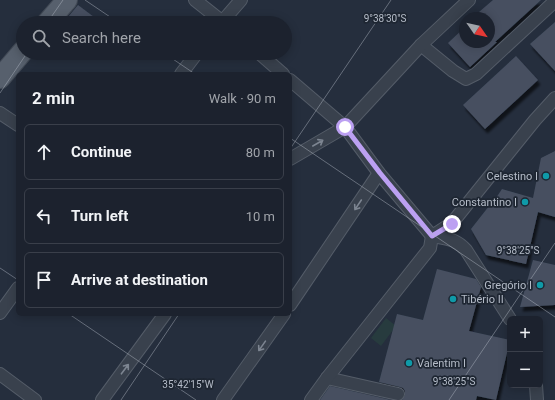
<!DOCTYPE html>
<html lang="en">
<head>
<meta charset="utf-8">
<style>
	body { margin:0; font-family:Roboto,sans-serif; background:#292f3a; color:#f1f3f6 }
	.controls { position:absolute; right:12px; bottom:12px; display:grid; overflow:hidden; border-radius:6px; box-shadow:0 2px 10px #0003 }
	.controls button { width:36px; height:36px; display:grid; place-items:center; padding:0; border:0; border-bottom:1px solid #3a3f4a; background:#1c222e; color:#f1f3f6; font:20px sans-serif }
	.compass { position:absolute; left:459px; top:12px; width:36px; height:36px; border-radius:50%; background:#1c222e; box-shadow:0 2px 10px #0003; rotate:124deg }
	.stop { position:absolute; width:12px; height:12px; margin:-9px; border:3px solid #bca0f2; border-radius:50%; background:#fff }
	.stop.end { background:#bca0f2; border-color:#fff; box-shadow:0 1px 4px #0008 }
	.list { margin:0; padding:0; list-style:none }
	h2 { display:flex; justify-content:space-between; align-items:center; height:52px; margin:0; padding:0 16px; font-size:17px }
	h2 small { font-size:13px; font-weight:400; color:#a0a4aa }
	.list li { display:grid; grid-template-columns:26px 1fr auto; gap:12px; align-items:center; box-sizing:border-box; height:56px; margin:0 8px 8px; padding:0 8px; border:1px solid #3a3f4a; border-radius:6px }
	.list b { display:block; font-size:15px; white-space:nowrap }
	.list em { font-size:13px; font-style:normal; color:#a0a4aa }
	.icon { flex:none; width:22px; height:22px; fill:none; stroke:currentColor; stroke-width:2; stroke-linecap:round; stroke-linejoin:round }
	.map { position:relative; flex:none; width:555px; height:400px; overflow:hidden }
	.search { position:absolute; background:#1c222e; box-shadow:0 2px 10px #0003; left:16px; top:16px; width:276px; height:44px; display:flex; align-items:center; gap:10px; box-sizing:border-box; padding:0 14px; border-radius:22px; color:#a0a4aa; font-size:15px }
	.panel { position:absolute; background:#1c222e; box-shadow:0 2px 10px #0003; left:16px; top:72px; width:276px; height:244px; border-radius:6px }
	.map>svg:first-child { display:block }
</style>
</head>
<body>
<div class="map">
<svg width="555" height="400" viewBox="0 0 555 400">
	<defs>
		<filter id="shadow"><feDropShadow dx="2.5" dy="4.5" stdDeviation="1" flood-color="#0009"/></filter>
	</defs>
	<rect width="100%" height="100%" fill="#252e3d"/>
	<polygon fill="#273b3e" points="386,318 396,326 381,346 371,338"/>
	<g fill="#465061" filter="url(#shadow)">
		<polygon points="493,0 541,0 495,42 497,42 470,67 448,43 465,27 465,42 489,42 489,18 484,18 479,12"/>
		<polygon points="78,5 102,23 63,23"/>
		<polygon points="555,22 555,71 530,44"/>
		<polygon points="516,56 538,80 485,129 463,105"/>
		<polygon points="555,151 555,217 538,212 526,264 486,255 471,229 493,201 494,201 502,189 533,198 541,158"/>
		<polygon points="533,260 555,265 555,305 520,307"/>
		<polygon points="437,269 476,279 481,287 469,331 510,340 496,400 477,396 476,400 402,400 405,395 405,391 403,388 400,387 379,382 397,314 423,320"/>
		<polygon points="330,386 391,400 320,400"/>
	</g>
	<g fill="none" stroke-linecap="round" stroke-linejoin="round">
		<g stroke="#545c68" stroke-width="14">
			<g id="street">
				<polyline points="195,0 224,23"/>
				<polyline points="221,23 241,0"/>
				<polyline points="421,45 453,71 466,79 476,74 555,1"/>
				<polyline points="259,53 283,74"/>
				<polyline points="181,74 197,53"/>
				<path d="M290,80L345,127L379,173L432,236C447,239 455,238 466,250L510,319"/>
				<polyline points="0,113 18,125"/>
				<polyline points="290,159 345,127 421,45 469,0"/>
				<polyline points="290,305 379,173"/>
				<polyline points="0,313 18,288"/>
				<polyline points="0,374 35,400"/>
				<polyline points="327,378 398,394"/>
				<polyline points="536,385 537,400"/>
				<polyline points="102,400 165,314"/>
				<polyline points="223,400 284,314"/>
				<polyline points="311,400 327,378 430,248 432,236 452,223 535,120 555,98"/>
			</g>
		</g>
		<g stroke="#424a56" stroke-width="22">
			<g id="primary">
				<polyline points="47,23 67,0"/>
				<polyline points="0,78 23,51"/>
			</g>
		</g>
		<use href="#street" stroke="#39414d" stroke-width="12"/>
		<use href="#primary" stroke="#57606d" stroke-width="20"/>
	</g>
	<defs><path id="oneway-shaft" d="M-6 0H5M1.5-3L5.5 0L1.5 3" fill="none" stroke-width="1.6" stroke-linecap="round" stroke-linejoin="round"/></defs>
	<g stroke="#7d8591">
		<use href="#oneway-shaft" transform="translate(318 143) rotate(-30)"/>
		<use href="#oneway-shaft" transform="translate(358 205) rotate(124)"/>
		<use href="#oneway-shaft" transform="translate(262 346) rotate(125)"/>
		<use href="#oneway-shaft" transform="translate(125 369) rotate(-53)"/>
	</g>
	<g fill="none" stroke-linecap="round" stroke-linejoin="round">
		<polyline stroke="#bca0f2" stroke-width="5" points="345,127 380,173 432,236 452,224"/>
	</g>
	<path fill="none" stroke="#b5bcc8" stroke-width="1" stroke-opacity="0.45" d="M85,0L119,23M47,23L63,0M164,53L195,74M0,93L27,53M290,138L555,317M290,149L391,0M0,268L18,280M69,314L196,400M121,400L179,314M449,400L555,243"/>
	<g fill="#0f9aa8" stroke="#1e2632" stroke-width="1.5">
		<circle cx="546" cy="176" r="4"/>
		<circle cx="525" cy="202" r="4"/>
		<circle cx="540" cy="285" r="4"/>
		<circle cx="453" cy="299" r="4"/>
		<circle cx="409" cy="363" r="4"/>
	</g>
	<g text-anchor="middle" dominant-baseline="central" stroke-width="3.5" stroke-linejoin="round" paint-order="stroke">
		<g font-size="11" fill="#b5bcc8" stroke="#1e2632" text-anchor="end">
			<text x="538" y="176">Celestino I</text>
			<text x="517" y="202">Constantino I</text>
			<text x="532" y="285">Gregório I</text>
			<text x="461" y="299" text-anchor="start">Tibério II</text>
			<text x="417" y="363" text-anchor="start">Valentim I</text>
		</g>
	</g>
	<g font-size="10" text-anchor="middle" fill="#b5bcc8" stroke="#1e2632" stroke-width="3.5" stroke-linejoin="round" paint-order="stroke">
		<text x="385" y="22">9°38'30"S</text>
		<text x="518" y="254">9°38'25"S</text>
		<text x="454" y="385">9°38'25"S</text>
		<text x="188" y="388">35°42'15"W</text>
	</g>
</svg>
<div class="controls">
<button>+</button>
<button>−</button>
</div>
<svg class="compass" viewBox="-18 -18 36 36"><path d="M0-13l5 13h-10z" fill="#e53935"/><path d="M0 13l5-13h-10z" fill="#a0a4aa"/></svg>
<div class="stop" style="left:345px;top:127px"></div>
<div class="stop end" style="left:452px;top:224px"></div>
<div class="search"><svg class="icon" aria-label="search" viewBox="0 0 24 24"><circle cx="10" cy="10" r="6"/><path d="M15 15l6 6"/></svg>Search here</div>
<section class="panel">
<h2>2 min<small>Walk · 90 m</small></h2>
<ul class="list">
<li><svg class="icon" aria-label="ahead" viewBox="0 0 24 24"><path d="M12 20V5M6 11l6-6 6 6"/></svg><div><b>Continue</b></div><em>80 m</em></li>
<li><svg class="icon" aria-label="left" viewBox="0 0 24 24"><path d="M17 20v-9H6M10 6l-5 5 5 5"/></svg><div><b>Turn left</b></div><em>10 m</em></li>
<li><svg class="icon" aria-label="arrive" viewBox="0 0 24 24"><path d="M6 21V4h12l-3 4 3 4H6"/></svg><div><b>Arrive at destination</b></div></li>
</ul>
</section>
</div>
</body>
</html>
